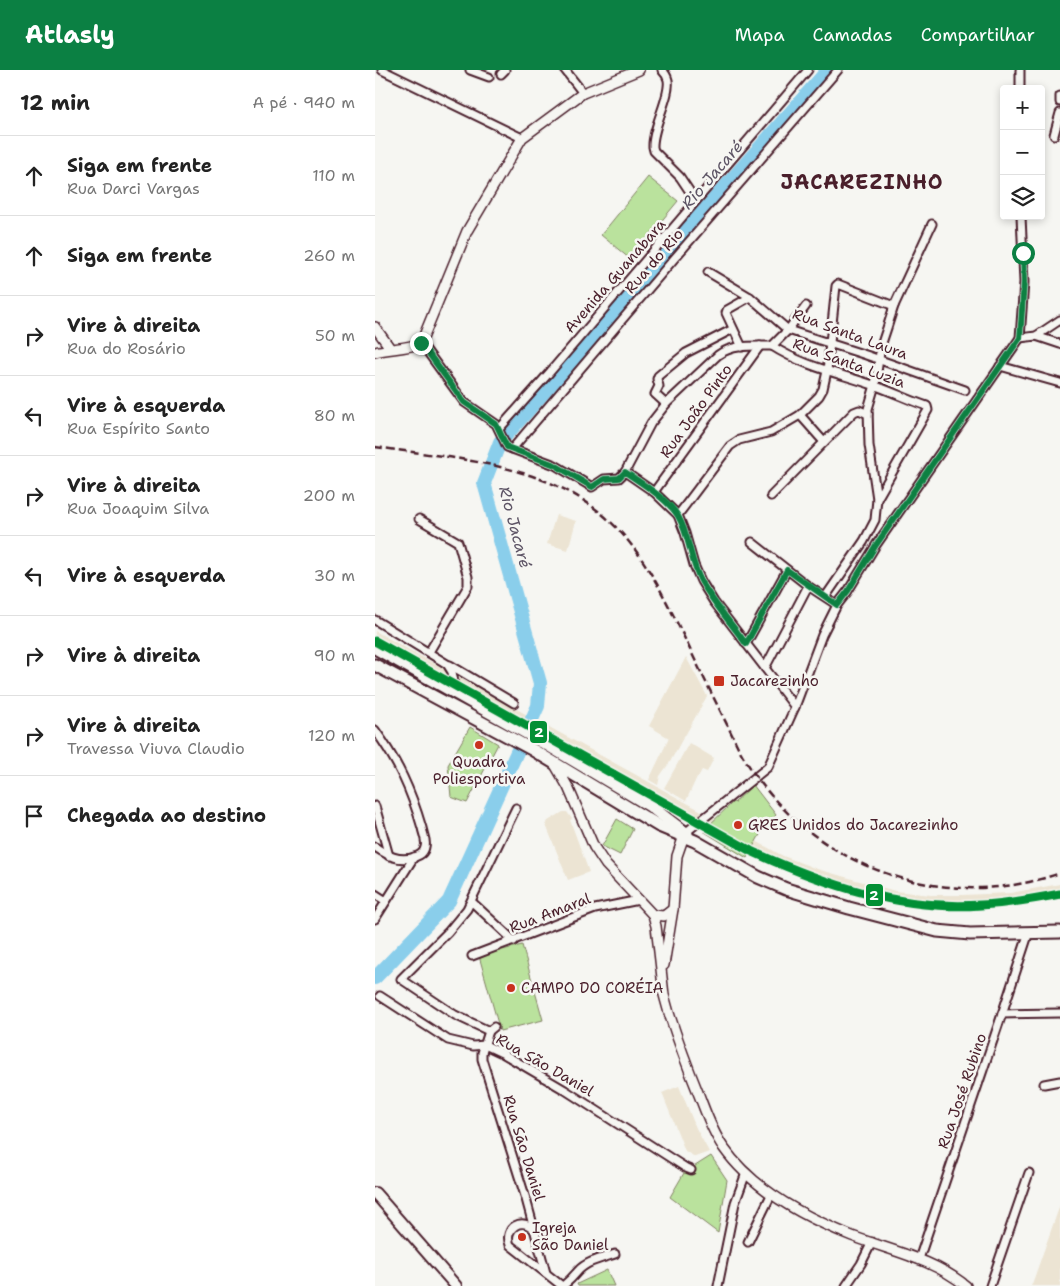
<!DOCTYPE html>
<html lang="pt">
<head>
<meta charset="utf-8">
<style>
	body { margin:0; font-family:"Shantell Sans",sans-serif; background:#f6f6f6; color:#222 }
	.controls { position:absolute; right:15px; top:15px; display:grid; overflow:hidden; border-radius:5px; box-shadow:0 2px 8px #0003 }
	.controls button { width:45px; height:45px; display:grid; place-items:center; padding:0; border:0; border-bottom:1px solid #e0e0e0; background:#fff; color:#222; font:25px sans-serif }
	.stop { position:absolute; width:15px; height:15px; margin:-11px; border:4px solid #0b8043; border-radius:50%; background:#fff }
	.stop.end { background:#0b8043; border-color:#fff; box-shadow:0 1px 5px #0008 }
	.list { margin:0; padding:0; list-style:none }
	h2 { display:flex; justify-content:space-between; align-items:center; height:65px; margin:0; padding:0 20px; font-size:21px }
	h2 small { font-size:16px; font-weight:400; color:#767676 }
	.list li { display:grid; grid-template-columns:32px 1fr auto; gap:15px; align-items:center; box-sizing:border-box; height:80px; padding:0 20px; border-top:1px solid #e0e0e0 }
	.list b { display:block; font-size:19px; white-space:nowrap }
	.list p { margin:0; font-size:16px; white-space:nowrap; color:#767676 }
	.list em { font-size:16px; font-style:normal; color:#767676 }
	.icon { flex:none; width:28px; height:28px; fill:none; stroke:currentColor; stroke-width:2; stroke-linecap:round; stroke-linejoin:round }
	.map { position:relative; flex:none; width:685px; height:1216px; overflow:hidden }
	header { display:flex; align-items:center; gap:30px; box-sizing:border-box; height:70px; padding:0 25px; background:#0b8043; color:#fff }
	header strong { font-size:24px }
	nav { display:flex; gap:28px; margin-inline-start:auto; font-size:18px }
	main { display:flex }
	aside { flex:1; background:#fff }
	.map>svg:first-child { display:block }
</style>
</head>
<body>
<header>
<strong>Atlasly</strong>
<nav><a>Mapa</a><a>Camadas</a><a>Compartilhar</a></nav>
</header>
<main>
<aside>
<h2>12 min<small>A pé · 940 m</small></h2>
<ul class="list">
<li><svg class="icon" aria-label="ahead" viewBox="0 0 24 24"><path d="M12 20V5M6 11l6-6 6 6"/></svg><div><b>Siga em frente</b><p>Rua Darci Vargas</p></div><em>110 m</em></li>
<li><svg class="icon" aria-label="ahead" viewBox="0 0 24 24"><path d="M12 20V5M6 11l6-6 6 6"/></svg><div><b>Siga em frente</b></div><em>260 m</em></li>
<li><svg class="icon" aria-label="right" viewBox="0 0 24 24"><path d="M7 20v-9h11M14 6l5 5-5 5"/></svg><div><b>Vire à direita</b><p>Rua do Rosário</p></div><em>50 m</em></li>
<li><svg class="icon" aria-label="left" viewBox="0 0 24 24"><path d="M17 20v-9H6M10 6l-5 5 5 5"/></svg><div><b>Vire à esquerda</b><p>Rua Espírito Santo</p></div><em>80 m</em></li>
<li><svg class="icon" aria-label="right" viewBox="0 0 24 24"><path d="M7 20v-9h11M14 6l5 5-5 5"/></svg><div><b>Vire à direita</b><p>Rua Joaquim Silva</p></div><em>200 m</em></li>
<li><svg class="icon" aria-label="left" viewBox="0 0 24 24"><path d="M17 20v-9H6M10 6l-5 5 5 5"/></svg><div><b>Vire à esquerda</b></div><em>30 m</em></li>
<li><svg class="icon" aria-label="right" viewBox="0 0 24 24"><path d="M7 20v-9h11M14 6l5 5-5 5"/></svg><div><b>Vire à direita</b></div><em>90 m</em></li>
<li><svg class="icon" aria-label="right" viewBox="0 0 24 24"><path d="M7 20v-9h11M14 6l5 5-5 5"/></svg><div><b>Vire à direita</b><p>Travessa Viuva Claudio</p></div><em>120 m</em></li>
<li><svg class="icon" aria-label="arrive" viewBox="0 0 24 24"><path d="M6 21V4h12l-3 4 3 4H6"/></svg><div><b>Chegada ao destino</b></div></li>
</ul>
</aside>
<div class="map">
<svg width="685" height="1216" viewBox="0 0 685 1216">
	<rect width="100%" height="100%" fill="#f6f6f2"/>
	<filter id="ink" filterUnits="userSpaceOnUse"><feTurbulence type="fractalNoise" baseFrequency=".02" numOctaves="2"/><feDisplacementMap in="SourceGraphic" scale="10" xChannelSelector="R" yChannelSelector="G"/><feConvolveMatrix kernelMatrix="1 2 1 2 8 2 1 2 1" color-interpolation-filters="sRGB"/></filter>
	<g filter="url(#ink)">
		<g fill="#ece4d3">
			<polygon points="181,445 201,451 193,480 172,474"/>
			<polygon points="0,561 408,786 442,799 520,821 556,825 587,825 635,823 685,814 685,827 634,835 558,837 522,834 488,826 440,811 394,793 0,575"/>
			<polygon points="311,587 332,626 311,664 309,666 295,692 285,706 283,715 274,710 294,668 274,656"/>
			<polygon points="314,673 339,688 332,702 327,700 323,707 322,707 311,731 289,718"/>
			<polygon points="188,742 192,742 197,749 195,750 214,802 193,810 171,755 173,751"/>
			<polygon points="304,1016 321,1058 334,1082 320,1087 310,1081 287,1023"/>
			<polygon points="685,1135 685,1216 656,1216 657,1214"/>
		</g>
		<g fill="#bae29d" stroke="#828064">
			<polygon points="273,107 303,131 255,189 226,165"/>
			<polygon points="95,657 123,674 92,733 76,727 73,695"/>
			<polygon points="378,715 401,745 388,759 372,788 328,761 358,732 361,733 360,732"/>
			<polygon points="242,749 258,759 245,785 227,776"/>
			<polygon points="147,875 168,950 125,961 104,886"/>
			<polygon points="336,1086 352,1110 343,1163 295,1127 309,1103"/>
			<polygon points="232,1200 239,1216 203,1216 202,1214"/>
		</g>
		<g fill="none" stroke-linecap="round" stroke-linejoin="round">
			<polyline stroke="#8aceeb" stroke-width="14" points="0,908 74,831 163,636 165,613 109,413 125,372 453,0"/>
			<g stroke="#4a1f2b" stroke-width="11">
				<g id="minor">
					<polyline points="7,0 147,68"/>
					<polyline points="95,0 114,7"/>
					<polyline points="190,0 208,23"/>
					<path d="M287,0C290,3 292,6 293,10C296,26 277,57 278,77L279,81L305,107L321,131"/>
					<polyline points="126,4 130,0"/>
					<polyline points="645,19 645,0"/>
					<polyline points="685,26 685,32"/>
					<polyline points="679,65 685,43"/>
					<polyline points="333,202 375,227 413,260 491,285 590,320"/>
					<polyline points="661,266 685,274"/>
					<polyline points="645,268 661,266 685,250"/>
					<polyline points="46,273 89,332 121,354 132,377 180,395 217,417 229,409 244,408 250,402"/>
					<path d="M397,276C428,296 463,303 498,315C516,321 534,330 552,336L553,340L502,429"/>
					<polyline points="367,277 351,243 352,240 375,227"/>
					<polyline points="625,296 685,313"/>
					<polyline points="291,334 280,324 284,316 282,309 283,306 311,283 358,259"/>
					<polyline points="425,345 449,372"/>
					<polyline points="124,359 175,302 433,0"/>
					<polyline points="137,379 298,190 463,0"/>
					<polyline points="279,422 385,276"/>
					<polyline points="396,426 479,342 484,340 493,344"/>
					<polyline points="303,445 355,376 364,370 396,362 425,345 444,326 448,319 452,301 461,216 463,214 519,236"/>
					<polyline points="44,449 83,472 93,507 93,516 54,582"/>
					<polyline points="377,472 433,516 462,535"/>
					<polyline points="451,526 489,471 500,450 502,429 494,375 493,339 500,315 506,276 512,258 519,236 557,154"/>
					<polyline points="0,550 72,594 77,602 81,623"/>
					<polyline points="371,574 412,500"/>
					<polyline points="75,595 139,633"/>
					<polyline points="390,598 433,516"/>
					<path d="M420,637L339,532L326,511L319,495L310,463L303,445L279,422L250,402L276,353L291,334L343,285C358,274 379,276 397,276L413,260L431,236"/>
					<path d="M0,660C23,692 36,720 47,758C48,764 52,771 50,777C49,783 45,785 40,787C23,792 14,786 0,777"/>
					<polyline points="0,736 14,786"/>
					<polyline points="310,763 393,697 420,637 447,565 462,535 473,521 501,475 645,268 649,212 646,146"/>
					<polyline points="0,824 11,831"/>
					<polyline points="97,832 139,871"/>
					<polyline points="0,849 39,787"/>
					<polyline points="97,886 220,839 264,830"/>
					<polyline points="5,926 73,970 98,976 110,975 127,983 190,1020 311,1098 316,1100"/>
					<polyline points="627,944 685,943"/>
					<polyline points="119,957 114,961 80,945 26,909 73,862 92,839 141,738"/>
					<polyline points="114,961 107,983 107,989 151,1129 171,1203"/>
					<polyline points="669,1014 685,1011"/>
					<path d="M160,1161C148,1145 128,1158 135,1175L187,1216"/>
					<polyline points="373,1172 396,1125"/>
					<polyline points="544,1189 627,944 654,862"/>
					<path d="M188,1216C194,1211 198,1207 203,1201C212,1191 228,1188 240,1184"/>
					<polyline points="343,1216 360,1133 371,1103"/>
					<polyline points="471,1216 486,1194 497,1172"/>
					<polyline points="615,1216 654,1103"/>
				</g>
			</g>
			<g stroke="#4a1f2b" stroke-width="12">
				<g id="tertiary">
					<polyline points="0,257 15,278"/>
					<path d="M0,282C16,278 31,279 46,273L92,161L147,68L208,23L264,0"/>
					<path d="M179,693L193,717L219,777L231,795L278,845L281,856L289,925L294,943C303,971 313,998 324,1025C331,1043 337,1061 348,1077C378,1120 429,1147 477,1166C517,1181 558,1189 591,1216"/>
					<polyline points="278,845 289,846 298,839"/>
					<polyline points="289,895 298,839 302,786 310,763"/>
				</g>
			</g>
			<g stroke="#4a1f2b" stroke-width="14">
				<polyline id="secondary" points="0,1123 81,1216"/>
			</g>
			<g stroke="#4a1f2b" stroke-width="15">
				<g id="primary">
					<polyline points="0,578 176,677 275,736 312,764"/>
					<polyline points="0,595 158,680 284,756 320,771 383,807 411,819 474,838 562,861 595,864 685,862"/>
				</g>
			</g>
			<use href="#minor" stroke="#f6f6f2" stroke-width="7"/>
			<use href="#tertiary" stroke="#f6f6f2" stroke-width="9"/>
			<use href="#secondary" stroke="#f6f6f2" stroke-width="10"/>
			<use href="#primary" stroke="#f6f6f2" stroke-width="11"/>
			<path stroke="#4a1f2b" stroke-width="2.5" stroke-dasharray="8 4" stroke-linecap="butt" d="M0,377C51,384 112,390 160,407C246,437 274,495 311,571C328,607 346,642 363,677C424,792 563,847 685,803"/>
			<g stroke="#f6f6f2" stroke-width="12">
				<path id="metro-1" d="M0,571L376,781C448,814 526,841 606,835C633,834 659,829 685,824"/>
			</g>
			<use href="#metro-1" stroke="#028f34" stroke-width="9"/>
		</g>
	</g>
	<g fill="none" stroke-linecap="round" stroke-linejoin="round" filter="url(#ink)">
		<path stroke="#0b8043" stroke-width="6" d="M46,273L89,332L121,354L132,377L180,395L217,417L229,409L244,408L250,402C266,413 293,429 303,446C315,466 315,491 326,511C339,534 356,553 371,574L412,500L462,535L473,521L501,475L645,268L649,212L648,183"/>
	</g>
	<g fill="#c8321e" stroke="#f6f6f2" stroke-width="2">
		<rect x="338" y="605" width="12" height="12" rx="2.5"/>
		<circle cx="104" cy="675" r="5"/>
		<circle cx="363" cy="755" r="5"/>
		<circle cx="136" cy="918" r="5"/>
		<circle cx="147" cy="1167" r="5"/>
	</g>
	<g text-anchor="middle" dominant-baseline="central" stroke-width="5" stroke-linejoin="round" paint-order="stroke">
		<g font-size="15" fill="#4a1f2b" stroke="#f6f6f2">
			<text transform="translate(279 191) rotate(-49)">Rua do Rio</text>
			<text transform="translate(240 206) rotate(-49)">Avenida Guanabara</text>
			<text transform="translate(475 264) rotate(20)">Rua Santa Laura</text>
			<text transform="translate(474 293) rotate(20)">Rua Santa Luzia</text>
			<text transform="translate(321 341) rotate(-54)">Rua João Pinto</text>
			<text transform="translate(175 843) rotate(-21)">Rua Amaral</text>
			<text transform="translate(170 995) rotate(30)">Rua São Daniel</text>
			<text transform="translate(587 1021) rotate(-71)">Rua José Rubino</text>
			<text transform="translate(149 1078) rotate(73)">Rua Sāo Daniel</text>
		</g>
		<g font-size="15" fill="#4a1f2b" stroke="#f6f6f2" text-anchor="start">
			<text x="355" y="611">Jacarezinho</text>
			<text x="104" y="692" text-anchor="middle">Quadra<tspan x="104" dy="17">Poliesportiva</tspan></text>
			<text x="373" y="755">GRES Unidos do Jacarezinho</text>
			<text x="146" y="918">CAMPO DO CORÉIA</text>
			<text x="157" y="1158">Igreja<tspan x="157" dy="17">São Daniel</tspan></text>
		</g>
		<g font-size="16" font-style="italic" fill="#5d5465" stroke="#f6f6f2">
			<text transform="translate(337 105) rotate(-49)">Rio Jacaré</text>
			<text transform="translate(140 457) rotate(75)">Rio Jacaré</text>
		</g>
		<g font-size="20" font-weight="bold" letter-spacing="1" fill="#4a1f2b" stroke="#f6f6f2">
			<text x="487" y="112">JACAREZINHO</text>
		</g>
	</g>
	<g stroke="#f6f6f2" stroke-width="2">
		<rect x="154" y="650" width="19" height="24" rx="5" fill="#028f34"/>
		<rect x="490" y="813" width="19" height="24" rx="5" fill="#028f34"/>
	</g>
	<g font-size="14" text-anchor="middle" font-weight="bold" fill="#fff">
		<text x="164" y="667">2</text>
		<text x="499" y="830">2</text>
	</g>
</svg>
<div class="controls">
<button>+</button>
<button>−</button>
<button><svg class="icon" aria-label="layers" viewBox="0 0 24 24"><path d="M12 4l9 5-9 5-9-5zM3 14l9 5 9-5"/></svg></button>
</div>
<div class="stop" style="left:648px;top:183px"></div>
<div class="stop end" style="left:46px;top:273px"></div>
</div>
</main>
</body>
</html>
